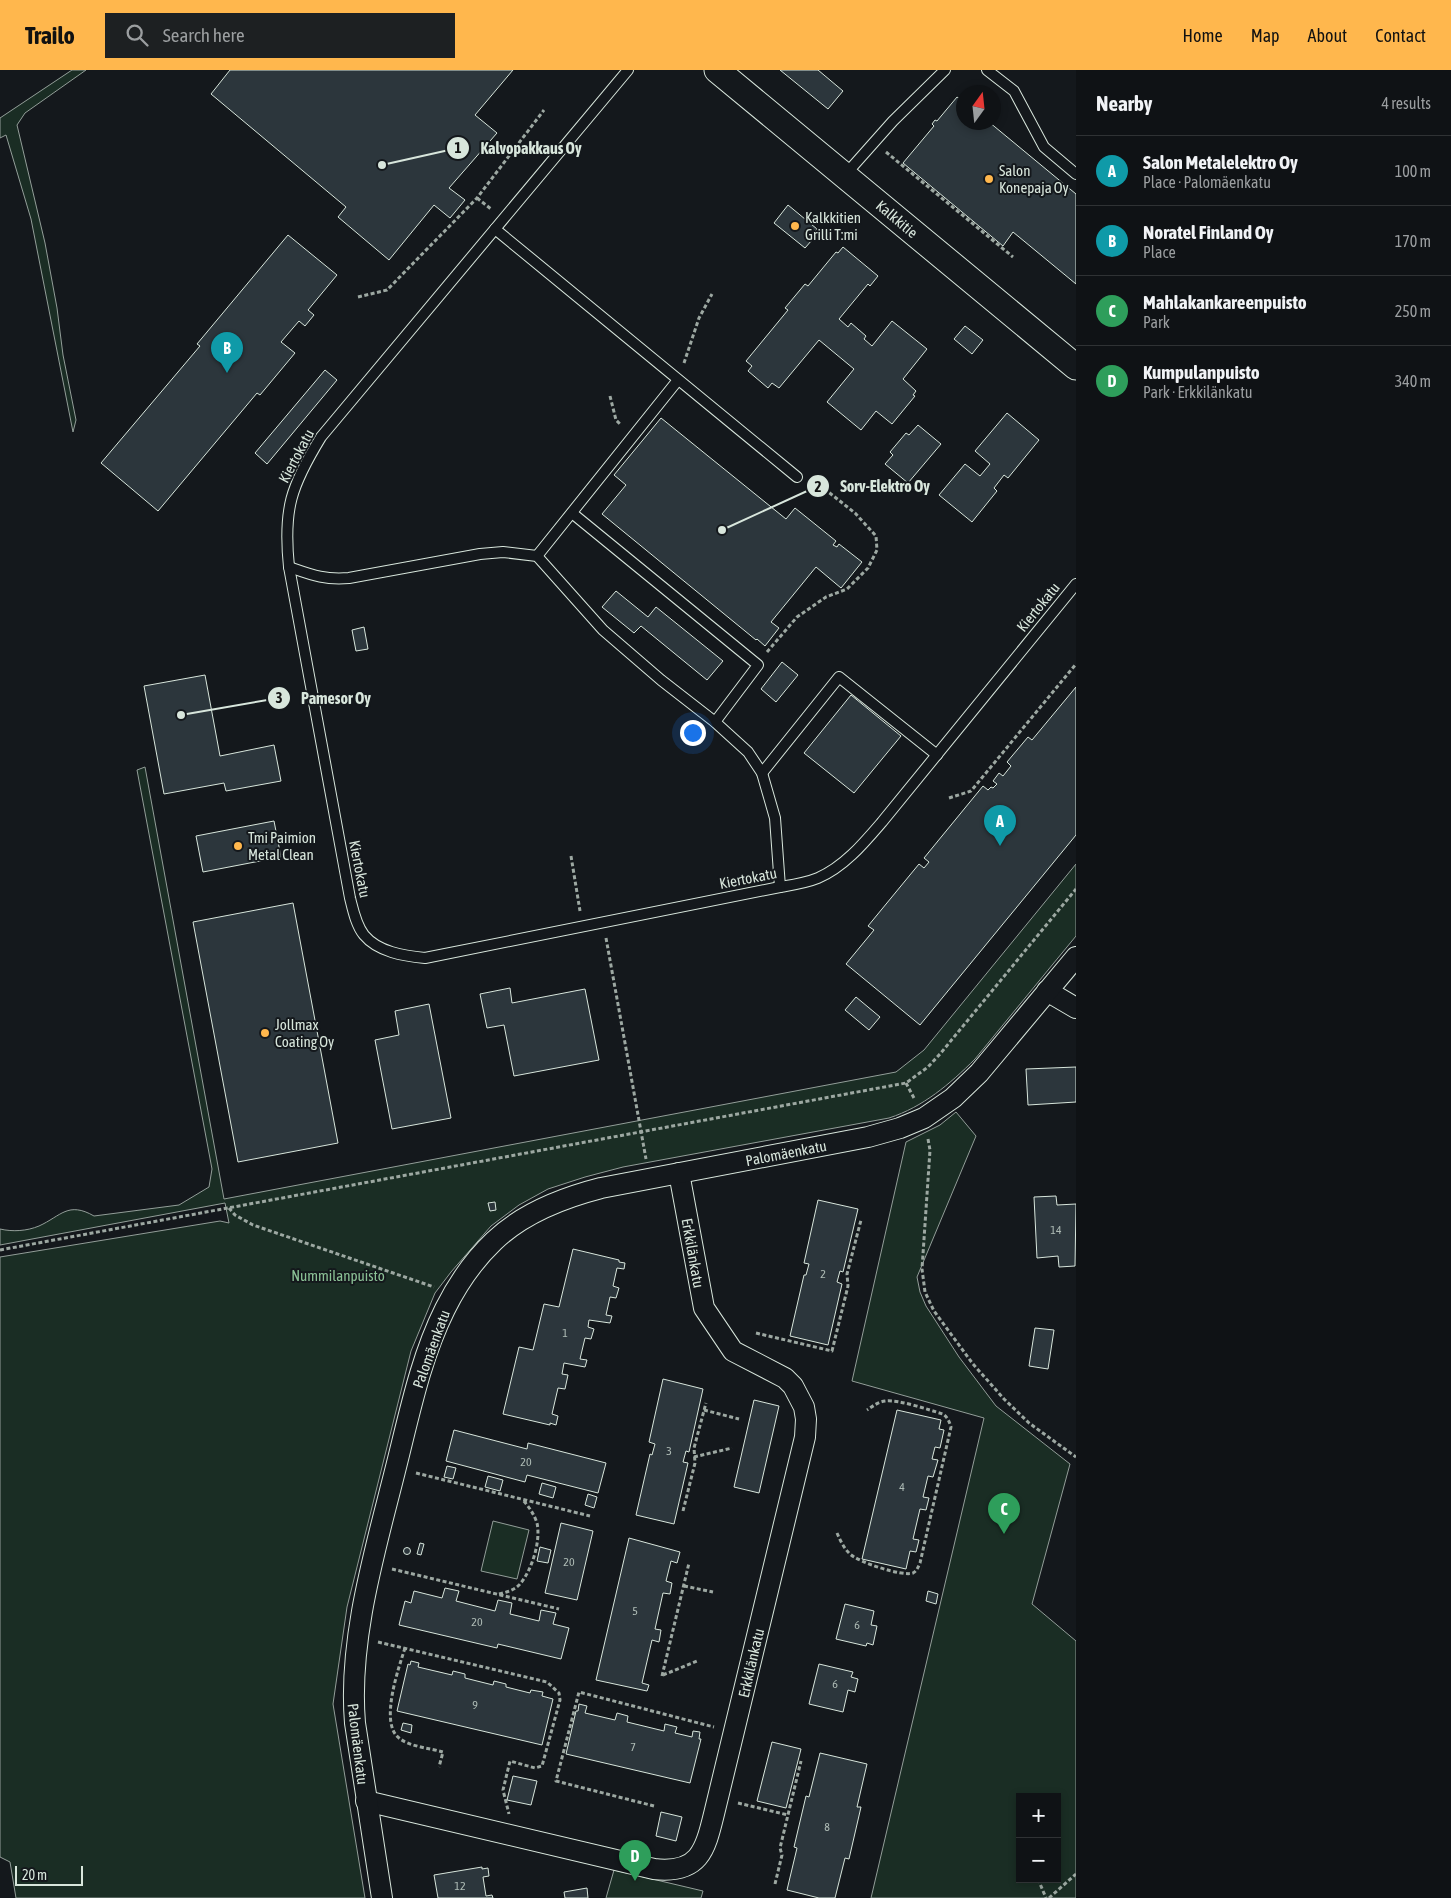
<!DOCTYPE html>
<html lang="en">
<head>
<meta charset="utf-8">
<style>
	body { margin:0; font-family:"Asap Condensed",sans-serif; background:#1d2022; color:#f1f3f6 }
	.controls { position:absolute; right:15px; bottom:15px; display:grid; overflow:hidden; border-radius:0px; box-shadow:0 2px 8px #0003 }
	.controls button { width:45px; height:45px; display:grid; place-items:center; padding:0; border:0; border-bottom:1px solid #2f3234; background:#0f1215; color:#f1f3f6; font:25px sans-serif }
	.compass { position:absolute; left:956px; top:15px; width:45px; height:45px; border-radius:50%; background:#0f1215; box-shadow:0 2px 8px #0003; rotate:15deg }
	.scale { position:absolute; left:15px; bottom:12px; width:68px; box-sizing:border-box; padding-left:5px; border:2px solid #d8e6dc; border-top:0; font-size:14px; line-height:18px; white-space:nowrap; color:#d8e6dc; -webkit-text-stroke:4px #14181c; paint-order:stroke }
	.you { position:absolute; left:692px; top:662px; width:18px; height:18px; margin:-12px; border:4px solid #fff; border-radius:50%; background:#1a73e8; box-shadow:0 0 0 8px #1a73e833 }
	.badge { display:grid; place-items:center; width:32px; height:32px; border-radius:50%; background:#ffb74d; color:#fff; font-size:16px; font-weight:700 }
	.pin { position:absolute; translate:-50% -41px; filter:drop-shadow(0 1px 2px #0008) }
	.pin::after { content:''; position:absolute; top:26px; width:18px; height:15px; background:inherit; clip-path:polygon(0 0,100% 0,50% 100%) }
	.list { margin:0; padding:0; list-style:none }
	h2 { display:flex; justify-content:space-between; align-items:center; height:65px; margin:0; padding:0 20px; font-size:21px }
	h2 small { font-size:16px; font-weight:400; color:#9b9ea0 }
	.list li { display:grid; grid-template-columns:32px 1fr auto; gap:15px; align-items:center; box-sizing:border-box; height:70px; padding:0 20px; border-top:1px solid #2f3234 }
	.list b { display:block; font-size:19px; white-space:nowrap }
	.list p { margin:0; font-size:16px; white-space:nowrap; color:#9b9ea0 }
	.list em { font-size:16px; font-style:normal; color:#9b9ea0 }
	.icon { flex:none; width:28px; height:28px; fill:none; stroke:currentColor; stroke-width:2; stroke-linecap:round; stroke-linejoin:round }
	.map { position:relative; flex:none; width:1076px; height:1828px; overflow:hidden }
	header { display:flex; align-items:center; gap:30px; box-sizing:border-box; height:70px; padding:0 25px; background:#ffb74d; color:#111 }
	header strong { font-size:24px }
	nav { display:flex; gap:28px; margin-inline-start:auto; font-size:18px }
	.search { width:350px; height:45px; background:#1d2022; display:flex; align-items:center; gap:12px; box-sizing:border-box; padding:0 18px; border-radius:0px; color:#9b9ea0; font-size:19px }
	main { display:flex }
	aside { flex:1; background:#0f1215 }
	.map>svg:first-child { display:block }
</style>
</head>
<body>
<header>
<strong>Trailo</strong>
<div class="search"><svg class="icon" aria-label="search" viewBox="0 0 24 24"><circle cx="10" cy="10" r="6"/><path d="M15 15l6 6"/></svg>Search here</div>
<nav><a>Home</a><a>Map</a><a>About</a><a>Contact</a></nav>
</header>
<main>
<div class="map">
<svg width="1076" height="1828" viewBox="0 0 1076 1828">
	<rect width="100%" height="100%" fill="#14181c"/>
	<g fill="#1a2d24" stroke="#939e99" fill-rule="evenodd">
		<polygon points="72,0 86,0 25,43 17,55 45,173 57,238 63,285 76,350 73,362 31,149 6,65 0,68 0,48"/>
		<path d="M145,697L224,1129L896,1002L924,980L1076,794V866L975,989C950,1014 923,1037 889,1048L623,1097L585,1107L548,1119L519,1135L491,1156L451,1202L435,1223L411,1281L347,1537L333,1634L365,1828H16L10,1792L0,1787V1187L220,1151L229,1153L225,1133L0,1175V1159C13,1162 27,1161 39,1156C61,1146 68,1131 94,1146L179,1135L209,1117L212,1099L137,700Z"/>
		<path d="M956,1042L976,1066L917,1207L920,1222L926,1236L959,1287L996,1336L1070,1394L1032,1534L1076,1571V1828H871L984,1348L852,1311L906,1072L940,1055ZM1020,1727H1057V1809H1020Z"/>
		<polygon points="493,1451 529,1460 517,1509 481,1501"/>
		<polygon points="614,1800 703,1821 701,1828 606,1828"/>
	</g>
	<g fill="#2c363c" stroke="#d8e6dc">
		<polygon points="230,0 513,0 475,45 497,63 449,118 465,130 450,148 434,135 389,190 338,147 346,137 211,24"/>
		<polygon points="780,0 818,0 843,21 828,39"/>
		<polygon points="957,27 964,32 964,52 989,52 1076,124 1076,214 1013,162 1003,176 903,93 934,56 932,54 935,50 937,51"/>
		<polygon points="788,135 817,159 809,168 812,170 805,178 774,153"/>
		<polygon points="288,165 337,205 308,240 314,245 305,256 299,251 281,272 295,283 260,325 257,323 158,441 101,393 200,276 197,274"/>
		<polygon points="843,177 878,206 870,216 868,214 839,249 848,257 851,253 866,266 864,269 872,276 892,251 927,279 903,309 916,321 913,325 915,326 892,354 876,341 861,360 827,332 854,299 819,270 779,318 772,313 768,318 748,301 752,296 746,291 788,240 785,238 805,214 808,216 836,182 838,183"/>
		<polygon points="965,256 983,270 972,284 954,269"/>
		<polygon points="325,300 337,310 267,394 255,383"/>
		<polygon points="1007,343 1039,370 1008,408 1004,405 994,418 997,421 972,452 939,425 965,394 980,406 990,394 975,381"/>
		<polygon points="661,348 786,449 795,438 836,471 833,475 837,477 839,474 862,492 841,518 816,497 771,552 779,558 765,576 757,569 756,570 602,444 626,415 614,405"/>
		<polygon points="918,355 941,374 908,413 885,394 893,385 890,382 906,363 909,365"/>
		<polygon points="616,521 648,547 656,537 723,591 707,610 641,556 634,563 602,537"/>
		<polygon points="364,557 368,579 356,581 352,560"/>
		<polygon points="782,592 798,605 776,632 761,619"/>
		<polygon points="205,605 220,686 274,675 281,711 226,721 224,713 164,724 144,616"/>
		<polygon points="1076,617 1076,765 920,955 846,894 874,860 868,856 919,794 924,798 929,792 924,788 983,716 988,720 991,717 993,718 997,714 993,711 999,703 1003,706 1011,696 1007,692 1028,667 1032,670"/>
		<polygon points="851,625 901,666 854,723 804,683"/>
		<polygon points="274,751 281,787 203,802 196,766"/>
		<polygon points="293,833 338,1073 238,1092 193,852"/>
		<polygon points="510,918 512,933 585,919 599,990 514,1006 504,955 487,958 480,924"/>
		<polygon points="856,927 880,947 869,960 845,940"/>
		<polygon points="429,934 451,1048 392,1059 375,970 399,965 395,941"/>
		<polygon points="1076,997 1076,1032 1028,1035 1026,999"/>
		<polygon points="1056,1126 1057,1135 1076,1134 1075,1196 1059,1197 1058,1186 1037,1188 1034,1127"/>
		<polygon points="818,1130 858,1139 843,1202 840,1201 837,1212 842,1214 828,1275 790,1266 804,1205 806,1205 809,1194 804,1193"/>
		<polygon points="495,1132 496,1140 490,1141 488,1133"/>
		<polygon points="573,1179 619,1190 619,1192 625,1193 624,1199 617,1198 613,1216 619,1218 616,1228 610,1227 606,1245 612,1246 610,1253 589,1250 588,1257 594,1259 591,1269 585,1268 580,1289 587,1290 585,1297 564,1293 562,1304 568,1305 565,1319 558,1318 552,1344 558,1346 556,1355 550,1353 550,1355 503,1344 519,1277 533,1280 544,1234 559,1237"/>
		<polygon points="1035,1258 1054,1260 1048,1299 1029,1296"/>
		<polygon points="663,1309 703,1319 689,1382 686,1381 683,1392 688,1393 674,1454 636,1445 650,1384 652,1385 655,1374 649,1372"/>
		<polygon points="754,1330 779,1336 759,1423 734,1417"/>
		<polygon points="897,1340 941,1350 939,1359 944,1360 940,1378 935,1377 932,1389 938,1390 933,1407 928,1406 923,1427 929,1428 926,1440 920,1439 913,1469 919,1470 916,1482 910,1481 906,1499 862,1489"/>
		<polygon points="454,1360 527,1379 528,1373 606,1393 598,1423 527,1405 525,1412 446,1391"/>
		<polygon points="447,1396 456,1398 453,1409 444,1407"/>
		<polygon points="488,1406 503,1410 500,1421 485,1417"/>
		<polygon points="542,1413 556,1417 553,1428 539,1424"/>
		<polygon points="588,1424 597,1427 594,1438 585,1435"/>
		<polygon points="561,1453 593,1461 577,1530 545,1523"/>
		<polygon points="629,1468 680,1482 677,1493 671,1491 666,1511 672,1513 670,1524 663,1523 655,1559 661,1560 659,1572 652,1570 642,1613 649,1615 647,1621 596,1610"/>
		<polygon points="420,1473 424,1474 421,1485 417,1484"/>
		<polygon points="540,1477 551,1480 548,1493 537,1491"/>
		<circle cx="407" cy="1481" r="3.5"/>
		<polygon points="445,1518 459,1521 456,1531 495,1541 498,1530 512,1533 510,1544 539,1551 541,1540 556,1543 553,1554 569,1558 561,1589 498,1574 497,1578 399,1555 405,1531 411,1533 414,1521 442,1528"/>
		<polygon points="928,1521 938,1524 936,1534 926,1531"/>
		<polygon points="845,1534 874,1541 871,1555 877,1556 873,1575 867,1573 866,1576 836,1569"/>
		<polygon points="411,1591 419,1593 418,1597 452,1605 453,1601 465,1604 465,1608 493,1615 494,1611 506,1614 506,1617 530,1623 531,1620 543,1622 542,1626 553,1629 542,1675 397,1641 408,1594 410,1595"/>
		<polygon points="819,1594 853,1602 851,1607 858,1609 855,1622 848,1620 843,1642 809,1634"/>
		<polygon points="579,1634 587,1636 585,1643 615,1650 617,1643 628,1646 627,1652 664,1661 665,1654 677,1657 675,1663 692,1667 693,1661 700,1662 699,1669 701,1669 690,1713 566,1684 576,1641 578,1641"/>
		<polygon points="403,1653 412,1655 411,1663 401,1660"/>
		<polygon points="772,1672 801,1679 786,1738 757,1731"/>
		<polygon points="820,1683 867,1694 857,1737 861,1737 849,1789 845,1788 835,1828 819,1828 787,1820 797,1778 794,1777 806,1726 809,1727"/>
		<polygon points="513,1706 537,1711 531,1735 507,1730"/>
		<polygon points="661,1742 682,1747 676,1771 656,1766"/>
		<polygon points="482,1797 482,1799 488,1798 489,1806 483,1807 486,1826 492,1825 493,1828 438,1828 434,1805"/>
		<polygon points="587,1818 588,1828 565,1828 564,1822"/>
	</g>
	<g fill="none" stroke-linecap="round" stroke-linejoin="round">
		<g stroke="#d8e6dc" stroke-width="12">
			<g id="service">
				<path d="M628,0L321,367C291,416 283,439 289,497L350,828C353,840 356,855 364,865C378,882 404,886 425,888L780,817C792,815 806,813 818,808C844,797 864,773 882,752L1076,514"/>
				<polyline points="987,0 1014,21 1044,77 1076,104"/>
				<polyline points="845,105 893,51 945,0"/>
				<polyline points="495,159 797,407"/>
				<polyline points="572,443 758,595 715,652"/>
				<polyline points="537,486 678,310"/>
				<path d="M289,497C312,505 324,510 349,508L480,484L503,482L537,486L603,560L661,610L715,652L748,682L762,703L775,748L780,817"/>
				<polyline points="762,703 839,607 937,685"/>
			</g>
		</g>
		<g stroke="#d8e6dc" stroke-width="22">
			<g id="minor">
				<polyline points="1047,921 1076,938"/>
				<path d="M366,1731L654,1799C699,1804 705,1781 714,1744L805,1367L806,1349L804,1337L793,1316L785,1308L733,1281L704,1238L679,1103"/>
				<path d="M382,1828L355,1653C348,1570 375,1481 395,1401C409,1346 420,1289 445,1239C457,1215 474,1190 494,1171C523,1143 562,1128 601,1118L868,1067L900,1058L924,1048L953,1028L979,1003L1076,887"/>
			</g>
		</g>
		<g stroke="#d8e6dc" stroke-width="27">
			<polyline id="tertiary" points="717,0 1076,297"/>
		</g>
		<g stroke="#9da8a2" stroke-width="3" stroke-dasharray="4 2.5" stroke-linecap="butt">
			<polyline points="886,82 1013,187"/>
			<polyline points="477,128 491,139"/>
			<polyline points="358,227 387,220 477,128 544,40"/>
			<polyline points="684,293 699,248 712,224"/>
			<polyline points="610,326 616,350 621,355"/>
			<polyline points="767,582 797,547 826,527 847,519 868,498 877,480 876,466 855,443 817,413 811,412"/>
			<polyline points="949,728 971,721 1076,594"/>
			<polyline points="571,786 580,841"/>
			<polyline points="606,868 646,1089"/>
			<polyline points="906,1013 915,1030"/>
			<polyline points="928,1069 930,1080 922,1199 925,1222 934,1241 973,1294 1004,1329 1029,1353 1076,1387"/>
			<polyline points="229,1138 235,1145 253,1155 434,1217"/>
			<polyline points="0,1180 906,1013 928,997 940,984 1076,819"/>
			<polyline points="756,1263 832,1281 848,1216 847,1204 861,1150"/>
			<polyline points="704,1340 739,1349"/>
			<polyline points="694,1387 732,1378"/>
			<polyline points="416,1403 590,1446"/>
			<polyline points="683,1441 695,1393 694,1378 706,1333"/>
			<path d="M837,1463C840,1470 844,1478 849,1483C857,1492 903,1507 913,1503C917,1501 918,1497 920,1493L951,1357C949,1351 948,1348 943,1344C929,1340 898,1329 885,1331C878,1332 873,1336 867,1340"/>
			<polyline points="392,1499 559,1539"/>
			<polyline points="684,1516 713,1522"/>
			<path d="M499,1524C507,1522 515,1520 520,1514C532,1500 541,1471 537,1453C534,1444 529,1437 523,1430"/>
			<polyline points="378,1572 547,1612 559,1623 560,1630 542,1696 535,1698 510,1691 503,1720 509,1744"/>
			<path d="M405,1578C399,1597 379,1653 399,1668C410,1677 430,1678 443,1682L439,1697"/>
			<polyline points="663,1605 697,1591"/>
			<polyline points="662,1606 689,1493"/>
			<polyline points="738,1733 788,1745"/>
			<polyline points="654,1736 556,1711 579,1622 714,1657"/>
			<polyline points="1038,1809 1046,1828"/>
			<polyline points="775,1814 782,1785 780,1778 801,1691"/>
			<polyline points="1049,1828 1076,1804"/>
		</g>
		<use href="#service" stroke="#14181c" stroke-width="10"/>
		<use href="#minor" stroke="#14181c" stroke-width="20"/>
		<use href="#tertiary" stroke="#14181c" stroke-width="25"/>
	</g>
	<g fill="#ffb74d" stroke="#14181c" stroke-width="2">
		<circle cx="989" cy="109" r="5"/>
		<circle cx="795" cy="156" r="5"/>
		<circle cx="238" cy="776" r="5"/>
		<circle cx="265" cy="963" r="5"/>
	</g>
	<g text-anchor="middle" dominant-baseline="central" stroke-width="4" stroke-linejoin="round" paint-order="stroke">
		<g font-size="12" fill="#adbab4">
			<text x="1056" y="1160">14</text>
			<text x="823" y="1204">2</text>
			<text x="565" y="1263">1</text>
			<text x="669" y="1381">3</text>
			<text x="526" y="1392">20</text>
			<text x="902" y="1417">4</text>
			<text x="569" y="1492">20</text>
			<text x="635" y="1541">5</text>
			<text x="477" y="1552">20</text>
			<text x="857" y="1555">6</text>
			<text x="835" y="1614">6</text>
			<text x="475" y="1635">9</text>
			<text x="633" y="1677">7</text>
			<text x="827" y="1757">8</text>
			<text x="460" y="1816">12</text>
		</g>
		<g font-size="15" fill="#d8e6dc" stroke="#14181c" text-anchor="start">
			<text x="999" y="100">Salon<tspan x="999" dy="17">Konepaja Oy</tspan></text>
			<text x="805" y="147">Kalkkitien<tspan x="805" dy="17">Grilli T:mi</tspan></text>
			<text x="248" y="767">Tmi Paimion<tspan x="248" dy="17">Metal Clean</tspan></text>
			<text x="275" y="954">Jollmax<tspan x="275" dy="17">Coating Oy</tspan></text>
		</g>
		<g font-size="15" fill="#d8e6dc" stroke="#14181c">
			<text transform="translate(897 149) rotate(40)">Kalkkitie</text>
			<text transform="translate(296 386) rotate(-62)">Kiertokatu</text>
			<text transform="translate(1038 537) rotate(-51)">Kiertokatu</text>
			<text transform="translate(360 799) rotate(79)">Kiertokatu</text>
			<text transform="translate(748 808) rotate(-11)">Kiertokatu</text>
			<text transform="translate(786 1083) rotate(-11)">Palomäenkatu</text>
			<text transform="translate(693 1183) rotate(80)">Erkkilänkatu</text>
			<text transform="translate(431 1279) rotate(-70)">Palomäenkatu</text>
			<text transform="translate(751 1593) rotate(-77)">Erkkilänkatu</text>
			<text transform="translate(358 1674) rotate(83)">Palomäenkatu</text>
		</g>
		<g font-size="15" fill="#8ac095" stroke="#14181c">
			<text x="338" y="1205">Nummilanpuisto</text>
		</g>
	</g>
	<path fill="none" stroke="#d8e6dc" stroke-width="2" d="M382 95L458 78M722 460L818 416M181 645L279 628"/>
	<g fill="#d8e6dc" stroke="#14181c" stroke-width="2">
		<circle cx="382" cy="95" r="5"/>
		<circle cx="722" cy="460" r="5"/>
		<circle cx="181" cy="645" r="5"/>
		<circle cx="458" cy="78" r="12"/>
		<circle cx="818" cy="416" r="12"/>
		<circle cx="279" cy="628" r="12"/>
	</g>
	<g font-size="15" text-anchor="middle" font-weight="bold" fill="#111">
		<text x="458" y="83">1</text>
		<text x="818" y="422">2</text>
		<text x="279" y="633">3</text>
	</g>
	<g font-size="16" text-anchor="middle" font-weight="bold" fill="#d8e6dc" stroke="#14181c" stroke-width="4" stroke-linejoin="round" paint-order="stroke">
		<text x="531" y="84">Kalvopakkaus Oy</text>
		<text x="885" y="422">Sorv-Elektro Oy</text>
		<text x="336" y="634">Pamesor Oy</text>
	</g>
</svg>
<div class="controls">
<button>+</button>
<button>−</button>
</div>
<svg class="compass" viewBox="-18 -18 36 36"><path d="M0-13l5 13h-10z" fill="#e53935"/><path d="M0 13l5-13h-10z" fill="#9b9ea0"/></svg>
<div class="scale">20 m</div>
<div class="you"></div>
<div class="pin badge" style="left:1000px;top:776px;background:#0f9aa8">A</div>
<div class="pin badge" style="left:227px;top:303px;background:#0f9aa8">B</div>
<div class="pin badge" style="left:1004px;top:1464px;background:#2e9e5b">C</div>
<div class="pin badge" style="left:635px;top:1811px;background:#2e9e5b">D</div>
</div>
<aside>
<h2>Nearby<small>4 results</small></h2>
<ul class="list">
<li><span class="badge" style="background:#0f9aa8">A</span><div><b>Salon Metalelektro Oy</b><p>Place · Palomäenkatu</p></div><em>100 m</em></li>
<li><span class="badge" style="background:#0f9aa8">B</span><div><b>Noratel Finland Oy</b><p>Place</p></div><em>170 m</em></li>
<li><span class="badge" style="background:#2e9e5b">C</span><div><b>Mahlakankareenpuisto</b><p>Park</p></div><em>250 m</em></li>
<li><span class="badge" style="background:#2e9e5b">D</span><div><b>Kumpulanpuisto</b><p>Park · Erkkilänkatu</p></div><em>340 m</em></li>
</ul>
</aside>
</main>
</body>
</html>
